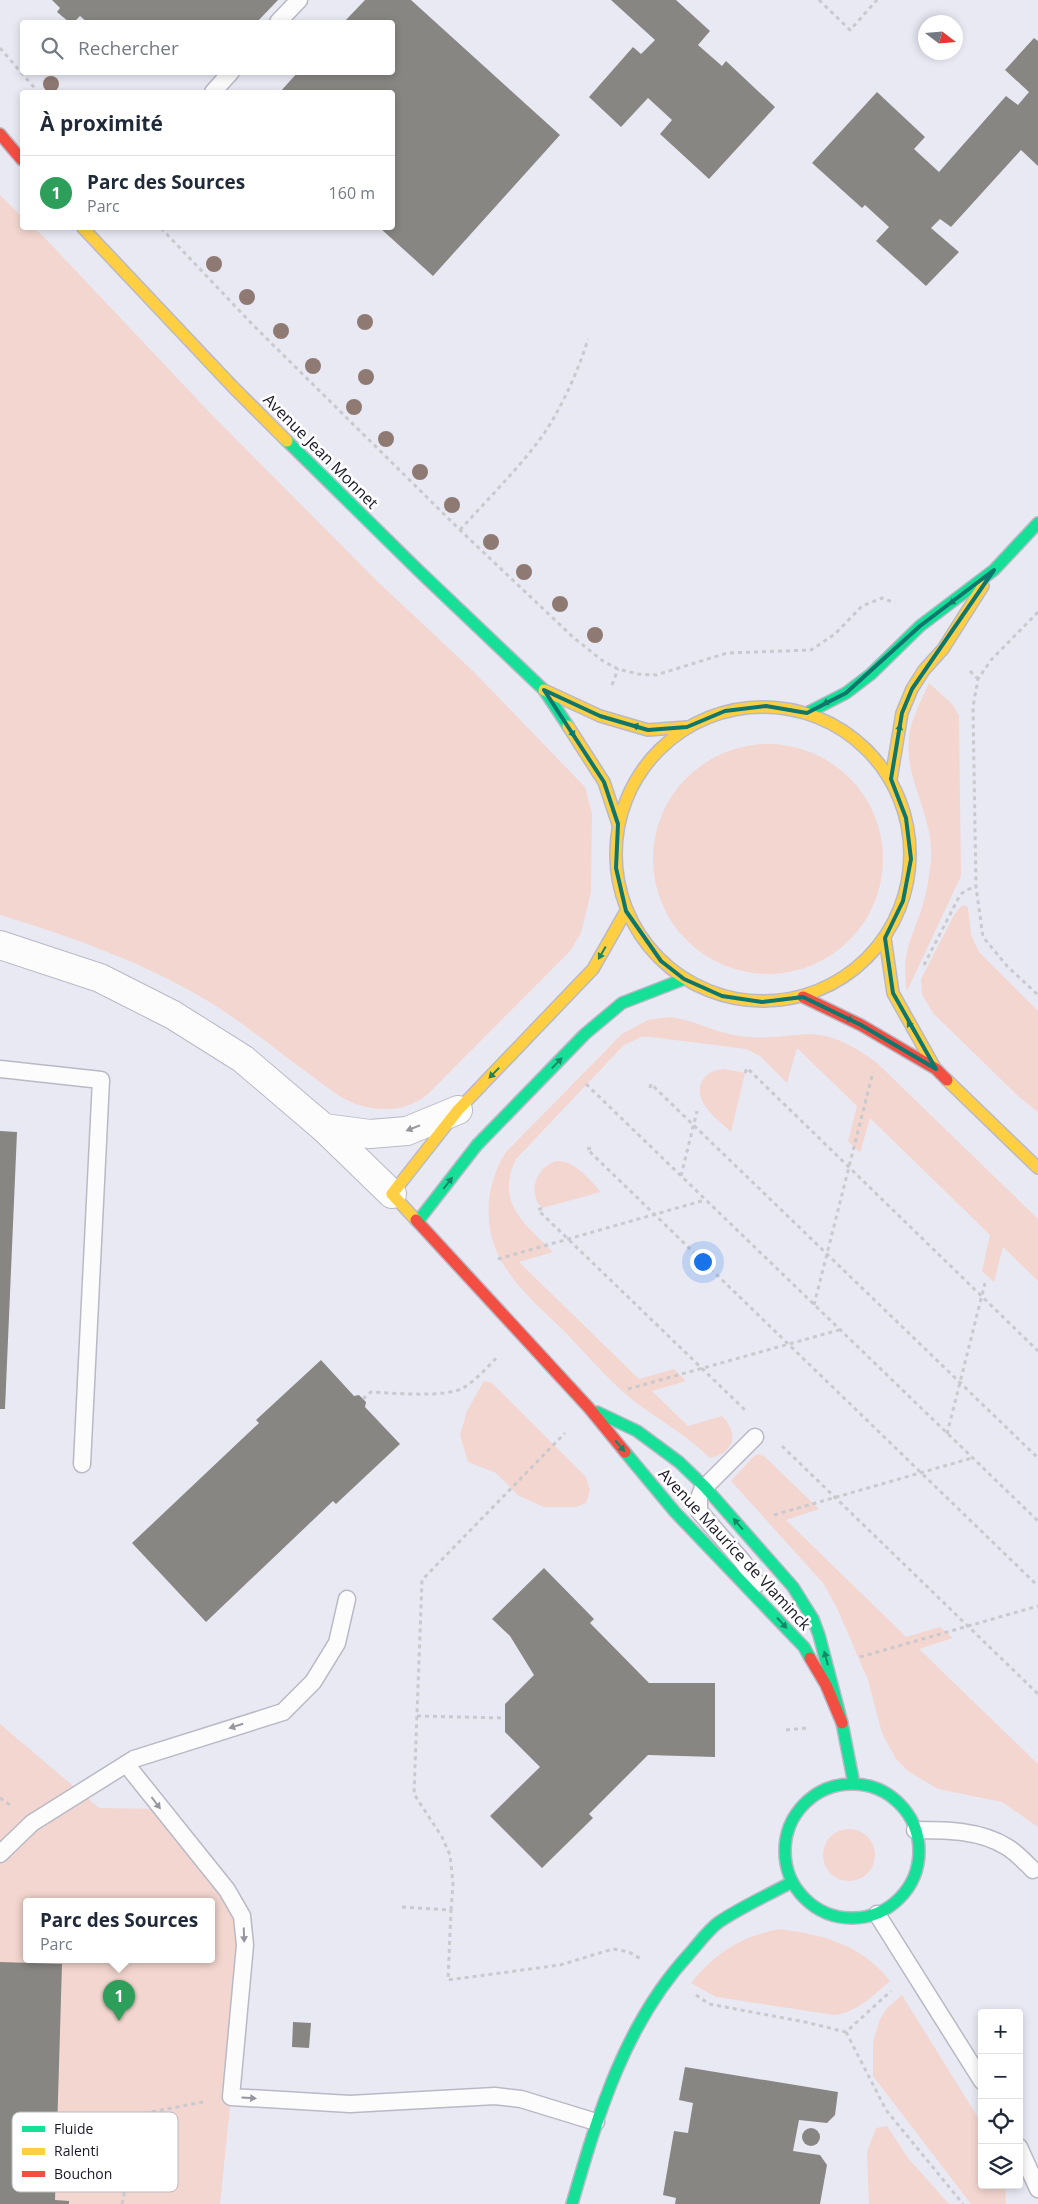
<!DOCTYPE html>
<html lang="fr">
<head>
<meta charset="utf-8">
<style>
	body { margin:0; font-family:"Open Sans",sans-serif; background:#f2f2f3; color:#1f2937 }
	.controls { position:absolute; right:15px; bottom:15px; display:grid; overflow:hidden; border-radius:5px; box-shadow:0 2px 8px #0003 }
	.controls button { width:45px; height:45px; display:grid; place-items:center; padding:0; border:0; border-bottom:1px solid #e0e1e3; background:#fff; color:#1f2937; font:25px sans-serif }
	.compass { position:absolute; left:918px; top:15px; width:45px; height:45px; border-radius:50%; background:#fff; box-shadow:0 2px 8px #0003; rotate:106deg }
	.you { position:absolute; left:702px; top:1261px; width:18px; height:18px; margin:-12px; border:4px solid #fff; border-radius:50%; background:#1a73e8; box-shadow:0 0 0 8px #1a73e833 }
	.badge { display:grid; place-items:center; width:32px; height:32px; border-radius:50%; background:#626270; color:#fff; font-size:16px; font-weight:700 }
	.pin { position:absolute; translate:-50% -41px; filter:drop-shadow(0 1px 2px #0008) }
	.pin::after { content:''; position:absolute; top:26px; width:18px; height:15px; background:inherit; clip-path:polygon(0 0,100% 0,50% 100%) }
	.popup { position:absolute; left:23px; top:1898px; width:192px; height:65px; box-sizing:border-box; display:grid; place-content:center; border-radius:5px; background:#fff; filter:drop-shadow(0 1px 4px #0005); font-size:16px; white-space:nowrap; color:#747a83 }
	.popup b { font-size:19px; color:#1f2937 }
	.popup::after { content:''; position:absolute; left:50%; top:100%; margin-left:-10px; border:10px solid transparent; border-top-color:#fff }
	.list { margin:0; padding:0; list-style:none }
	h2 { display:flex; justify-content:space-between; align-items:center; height:65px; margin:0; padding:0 20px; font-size:21px }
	h2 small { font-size:16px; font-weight:400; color:#747a83 }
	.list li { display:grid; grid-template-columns:32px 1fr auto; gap:15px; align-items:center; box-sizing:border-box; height:75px; padding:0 20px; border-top:1px solid #e0e1e3 }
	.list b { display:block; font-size:19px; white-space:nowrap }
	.list p { margin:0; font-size:16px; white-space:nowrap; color:#747a83 }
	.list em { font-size:16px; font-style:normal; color:#747a83 }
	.icon { flex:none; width:28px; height:28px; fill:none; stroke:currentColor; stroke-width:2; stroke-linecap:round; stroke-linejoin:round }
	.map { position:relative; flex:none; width:1038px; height:2204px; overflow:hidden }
	.search { position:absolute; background:#fff; box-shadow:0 2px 8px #0003; left:20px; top:20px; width:375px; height:55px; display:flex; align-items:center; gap:12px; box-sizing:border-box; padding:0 18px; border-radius:5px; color:#747a83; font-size:19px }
	.panel { position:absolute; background:#fff; box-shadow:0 2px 8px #0003; left:20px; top:90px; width:375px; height:140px; border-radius:5px }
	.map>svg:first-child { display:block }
</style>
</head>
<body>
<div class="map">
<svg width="1038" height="2204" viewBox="0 0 1038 2204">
	<rect width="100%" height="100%" fill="#e9e9f4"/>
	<g fill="#f3d6cf" fill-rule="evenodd">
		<path d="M0,195L22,217V228H34L43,236L214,417L376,580L474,672L585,787L592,813L591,892L581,933L570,951L427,1095C406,1111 381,1113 356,1104C337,1097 321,1082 305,1071C275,1049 247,1026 216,1006C149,964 75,938 0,915Z"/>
		<path d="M929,683L953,705L959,716L961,876L907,991C900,953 913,938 923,904C928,889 929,874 931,859C934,816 904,780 909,737C911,718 922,700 929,683Z"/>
		<circle cx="768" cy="859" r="115"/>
		<polygon points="962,905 968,907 971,935 979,952 1038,1011 1038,1112 1019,1097 933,1013 922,994 921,979 954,915"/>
		<path d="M670,1017C694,1020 716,1033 740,1036C764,1040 786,1035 809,1034C834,1034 856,1048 876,1062L1038,1219V1281L1003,1247L994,1282L982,1271L990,1235L870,1118L860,1153L848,1141L857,1106L797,1048L787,1083L760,1056L746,1049L651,1037H641L624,1045L516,1159C495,1203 524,1223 553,1252L519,1262L639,1379L674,1369L686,1381L652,1391L688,1426L722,1416C740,1434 734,1453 710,1458C688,1436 659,1420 634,1401C609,1381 587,1355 564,1331C545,1312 522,1293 507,1270C482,1235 483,1188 506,1152L622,1034L648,1020Z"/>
		<path d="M725,1069L745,1073L731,1132C718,1119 692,1102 702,1081C707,1072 715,1070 725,1069Z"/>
		<path d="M557,1161C576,1161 589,1179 601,1192L542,1208C527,1193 536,1166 557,1161Z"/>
		<polygon points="484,1381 492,1383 586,1477 590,1490 586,1503 576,1507 544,1507 519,1496 496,1473 468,1462 460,1435 467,1411"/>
		<polygon points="758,1454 765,1457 819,1509 786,1520 894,1625 906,1637 940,1627 953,1638 919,1649 1038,1764 1038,1827 1002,1802 938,1789 908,1771 896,1759 882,1733 868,1680 837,1608 823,1583 731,1481 754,1456"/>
		<path d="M0,1724L99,1808L160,1809L239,1909L231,2097L220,2204H0ZM27,1902H212V1960H27Z"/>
		<circle cx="849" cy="1855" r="26"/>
		<path d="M779,1929C824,1935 861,1944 890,1981C873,1995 857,2013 834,2015L716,1997L691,1983C716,1952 740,1937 779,1929Z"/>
		<polygon points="902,1995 982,2124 982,2185 1005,2185 1006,2204 971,2204 873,2076 873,2042 880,2019 887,2008"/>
		<polygon points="887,2126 908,2158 949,2204 869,2204 867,2152 876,2128"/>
	</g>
	<g fill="#878683">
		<polygon points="52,0 278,0 257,22 152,22 148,20 87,22 80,16 74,22 69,22 57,12 60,8"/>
		<polygon points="365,0 411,0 560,135 433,276 380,228 392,228 392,92 280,92 298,72 392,72 392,22 344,22"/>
		<polygon points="611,0 676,0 710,31 698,45 722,66 726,61 775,107 709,179 660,134 672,120 648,98 621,127 589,97 633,47 641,54 655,40"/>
		<polygon points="1034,38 1038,41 1038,166 1021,150 951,227 940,219 931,228 959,252 926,286 876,241 889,227 865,205 862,208 812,163 877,92 925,137 914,149 939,172 1006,96 1018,105 1029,92 1005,70"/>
		<polygon points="0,1131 17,1132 5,1409 0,1409"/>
		<polygon points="321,1360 354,1396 359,1395 366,1402 365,1407 400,1444 336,1504 333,1501 206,1622 132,1543 259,1423 256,1420"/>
		<polygon points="544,1568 594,1619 590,1623 649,1683 715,1683 715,1757 648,1755 589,1814 593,1818 542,1868 490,1816 540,1767 505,1732 505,1704 534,1675 510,1636 492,1619"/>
		<polygon points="0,1962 62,1964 55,2200 69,2201 69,2204 0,2204"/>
		<polygon points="293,2022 311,2023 309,2048 292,2047"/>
		<polygon points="685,2067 838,2092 835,2115 827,2123 799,2120 793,2151 820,2155 827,2165 820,2204 675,2204 676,2198 663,2195 674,2131 688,2133 693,2103 679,2100"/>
		<circle cx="811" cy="2137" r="9"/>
	</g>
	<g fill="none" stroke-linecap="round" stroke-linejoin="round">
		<g stroke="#b9b9c6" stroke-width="19">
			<g id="lane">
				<polyline points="278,22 299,0"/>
				<polyline points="213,92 231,72"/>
				<polyline points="0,1069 101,1080 82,1464"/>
				<polyline points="755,1437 702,1490 699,1498 699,1511 743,1562 757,1584"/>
				<polyline points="126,1764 227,1890 242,1916 245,1945 231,2097 350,2104 495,2096 521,2099 596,2122"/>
				<path d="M915,1830C946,1830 980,1830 1007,1847C1017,1853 1025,1862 1033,1870"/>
				<polyline points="0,1854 32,1823 134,1759 283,1712 313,1682 337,1643 347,1599"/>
				<polyline points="877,1914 982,2081"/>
				<polyline points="1019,2147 1038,2189"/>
			</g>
		</g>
		<g stroke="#b9b9c6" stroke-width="30">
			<g id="street">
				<polyline points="0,945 100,978 173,1015 243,1059 324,1128 392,1194"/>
				<polyline points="324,1128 370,1134 407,1131 458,1110"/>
			</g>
		</g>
		<g stroke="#b9b9c6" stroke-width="14">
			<g id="fast">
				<polyline points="287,441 419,571 544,690 568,726"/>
				<polyline points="807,713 846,693 871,674 920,626 994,570 1038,523"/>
				<polyline points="418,1221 477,1145 585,1034 622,1003 684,979"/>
				<polyline points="597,1412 637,1431 679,1462 705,1487 793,1587 813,1619 819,1635 842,1723 854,1784"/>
				<polyline points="625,1452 675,1512 804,1647 810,1658"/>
				<circle cx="852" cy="1851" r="67"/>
				<path d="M572,2204C598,2114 625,2023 690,1953C699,1943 708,1930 719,1922C741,1907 768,1895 792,1882"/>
			</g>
		</g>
		<g stroke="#b9b9c6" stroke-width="14">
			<g id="slow">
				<polyline points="83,228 233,387 287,441"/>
				<polyline points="544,690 600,716 648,730 687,727"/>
				<circle cx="763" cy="854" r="147"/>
				<polyline points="568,726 604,782 618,824"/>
				<polyline points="891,779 902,713 912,689 924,670 943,649 983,586"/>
				<polyline points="885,938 893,993 935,1068"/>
				<polyline points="947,1080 1038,1168"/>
				<polyline points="416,1220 392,1194 458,1110 593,969 626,911"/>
			</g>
		</g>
		<g stroke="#b9b9c6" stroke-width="14">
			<g id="jam">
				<polyline points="0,134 22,160"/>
				<polyline points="803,997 861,1025 936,1069 947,1080"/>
				<polyline points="416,1220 589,1408 625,1452"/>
				<polyline points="810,1658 826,1685 842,1723"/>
			</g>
		</g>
		<g stroke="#c9c9ce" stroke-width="3" stroke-dasharray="4 4" stroke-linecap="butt">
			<polyline points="819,0 850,30 877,0"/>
			<polyline points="0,48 38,92"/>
			<polyline points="161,228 253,325 460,530 574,638 603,661 618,669 638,674 656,675 727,653 811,650 835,634 862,606 882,598 895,603"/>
			<path d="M460,530C486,501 514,473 538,442C559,414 578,372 588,339"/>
			<polyline points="1038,612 991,660 978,679 973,707 976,887 983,937 1007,966 1038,995"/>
			<polyline points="970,671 978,679"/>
			<polyline points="612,685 618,669"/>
			<polyline points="924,965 960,895 966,890 976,887"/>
			<polyline points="745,1073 747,1068 1038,1351"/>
			<polyline points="586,1084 1038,1521"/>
			<polyline points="650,1088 651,1084 1038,1458"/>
			<polyline points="591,1148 587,1149 1038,1586"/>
			<polyline points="681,1176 697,1111"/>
			<polyline points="542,1208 538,1210 745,1410"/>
			<polyline points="498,1259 705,1200"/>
			<polyline points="814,1305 873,1072"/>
			<polyline points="628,1389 839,1330"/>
			<path d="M363,1399L371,1392C393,1393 444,1398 463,1388C476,1380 487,1368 497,1357"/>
			<polyline points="947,1434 985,1283"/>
			<polyline points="782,1446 1038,1694"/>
			<polyline points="774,1515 972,1458"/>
			<polyline points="860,1657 1038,1606"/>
			<polyline points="417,1716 505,1718"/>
			<polyline points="786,1730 806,1728"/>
			<polyline points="0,1798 10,1805"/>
			<polyline points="402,1907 451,1910 448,1980 560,1965 613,1949 629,1952 641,1959"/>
			<polyline points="451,1910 453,1884 450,1855 442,1837 414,1794 422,1580 565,1433"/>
			<polyline points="696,1995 709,2004 805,2022 846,2032 891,1991"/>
			<polyline points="846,2032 886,2110 963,2204"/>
			<polyline points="122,2204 140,2114 203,2102"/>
		</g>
		<use href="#lane" stroke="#fcfcfd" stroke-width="16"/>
		<use href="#street" stroke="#fcfcfd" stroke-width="28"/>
		<use href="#fast" stroke="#16e098" stroke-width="11"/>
		<use href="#slow" stroke="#ffcf43" stroke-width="11"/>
		<use href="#jam" stroke="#f24e42" stroke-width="11"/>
	</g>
	<g fill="#8f7973">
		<circle cx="51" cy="84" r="8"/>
		<circle cx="214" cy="264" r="8"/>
		<circle cx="247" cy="297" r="8"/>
		<circle cx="365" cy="322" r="8"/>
		<circle cx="281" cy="331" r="8"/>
		<circle cx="313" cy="366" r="8"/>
		<circle cx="366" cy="377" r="8"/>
		<circle cx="354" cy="407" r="8"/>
		<circle cx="386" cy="439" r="8"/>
		<circle cx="420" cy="472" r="8"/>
		<circle cx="452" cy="505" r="8"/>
		<circle cx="491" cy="542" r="8"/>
		<circle cx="524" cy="572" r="8"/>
		<circle cx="560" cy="604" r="8"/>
		<circle cx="595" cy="635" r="8"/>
	</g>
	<defs><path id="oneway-solid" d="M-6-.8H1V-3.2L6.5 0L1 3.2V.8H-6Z" transform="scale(1.25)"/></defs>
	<g fill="#178666">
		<use href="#oneway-solid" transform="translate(955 600) rotate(143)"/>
		<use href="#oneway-solid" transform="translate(829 701) rotate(153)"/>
		<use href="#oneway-solid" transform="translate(639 727) rotate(-164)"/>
		<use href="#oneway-solid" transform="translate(571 731) rotate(57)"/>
		<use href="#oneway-solid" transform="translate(899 731) rotate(-80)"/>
		<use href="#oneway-solid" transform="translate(602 953) rotate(120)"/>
		<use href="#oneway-solid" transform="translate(847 1018) rotate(25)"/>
		<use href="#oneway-solid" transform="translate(911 1027) rotate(-121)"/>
		<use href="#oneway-solid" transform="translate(557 1063) rotate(-46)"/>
		<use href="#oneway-solid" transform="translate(494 1073) rotate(134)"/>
		<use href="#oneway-solid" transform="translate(448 1183) rotate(-52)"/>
		<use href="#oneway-solid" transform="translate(620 1446) rotate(50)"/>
		<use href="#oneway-solid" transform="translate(738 1524) rotate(-131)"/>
		<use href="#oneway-solid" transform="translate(782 1623) rotate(47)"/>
		<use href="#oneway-solid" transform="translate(826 1658) rotate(-105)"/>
	</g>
	<g fill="#96969e">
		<use href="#oneway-solid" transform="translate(413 1128) rotate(159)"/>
		<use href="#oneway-solid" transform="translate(236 1726) rotate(162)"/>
		<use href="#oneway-solid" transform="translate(156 1803) rotate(53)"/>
		<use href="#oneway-solid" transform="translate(244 1935) rotate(88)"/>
		<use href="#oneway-solid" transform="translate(249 2098) rotate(3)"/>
	</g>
	<path fill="none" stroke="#0f766e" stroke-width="4" stroke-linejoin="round" d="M994,570L912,689L902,713L891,779L906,818L911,859L903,901L885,938L893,993L936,1069L861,1025L803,997L762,1002L722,996L684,979L661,961L626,911L616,868L618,824L604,782L544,690L600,716L648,730L687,727L725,711L766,706L807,713L846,693L920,626Z"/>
	<g text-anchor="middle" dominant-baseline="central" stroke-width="5" stroke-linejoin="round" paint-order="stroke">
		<g font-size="16" fill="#191929" stroke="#fff">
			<text transform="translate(321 451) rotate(45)">Avenue Jean Monnet</text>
			<text transform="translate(735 1549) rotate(47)">Avenue Maurice de Vlaminck</text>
		</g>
	</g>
	<rect x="12" y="2112" width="166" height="80" rx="8" fill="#fff" stroke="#bababf" stroke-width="1"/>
	<rect x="22" y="2126" width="23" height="6" fill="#16e098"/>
	<rect x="22" y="2148" width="23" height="7" fill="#ffcf43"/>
	<rect x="22" y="2171" width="23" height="6" fill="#f24e42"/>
	<g font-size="14" fill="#191929">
		<text x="54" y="2134">Fluide</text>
		<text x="54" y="2156">Ralenti</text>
		<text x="54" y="2179">Bouchon</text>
	</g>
</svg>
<div class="controls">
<button>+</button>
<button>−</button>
<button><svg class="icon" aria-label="locate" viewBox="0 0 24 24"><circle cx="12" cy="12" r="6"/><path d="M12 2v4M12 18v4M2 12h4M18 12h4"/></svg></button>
<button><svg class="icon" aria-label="layers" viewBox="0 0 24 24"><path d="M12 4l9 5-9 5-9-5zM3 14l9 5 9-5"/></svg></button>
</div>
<svg class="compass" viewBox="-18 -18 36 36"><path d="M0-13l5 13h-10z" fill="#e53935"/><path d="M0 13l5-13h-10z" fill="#747a83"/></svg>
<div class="you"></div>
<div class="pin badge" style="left:119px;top:2021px;background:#2e9e5b">1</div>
<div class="popup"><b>Parc des Sources</b>Parc</div>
<div class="search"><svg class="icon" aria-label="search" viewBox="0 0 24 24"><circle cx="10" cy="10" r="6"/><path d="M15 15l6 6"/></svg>Rechercher</div>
<section class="panel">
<h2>À proximité<small></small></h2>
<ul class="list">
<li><span class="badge" style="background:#2e9e5b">1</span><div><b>Parc des Sources</b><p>Parc</p></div><em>160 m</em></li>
</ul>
</section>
</div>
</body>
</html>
